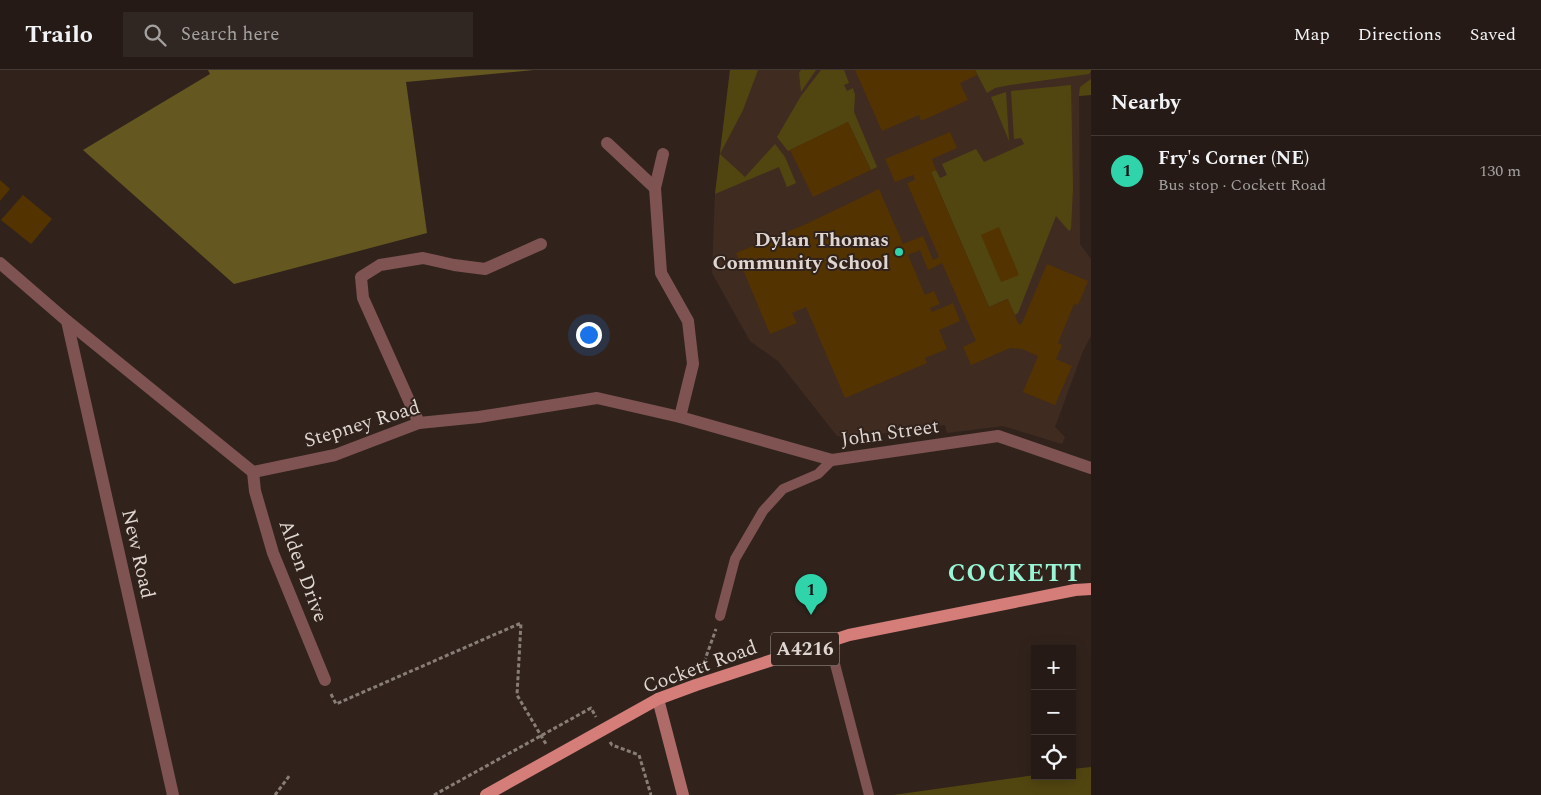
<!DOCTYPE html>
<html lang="en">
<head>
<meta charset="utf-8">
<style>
	body { margin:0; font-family:Spectral,serif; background:#312722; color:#f1f3f6 }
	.controls { position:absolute; right:15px; bottom:15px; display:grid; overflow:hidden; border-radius:0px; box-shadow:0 2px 12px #0003 }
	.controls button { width:45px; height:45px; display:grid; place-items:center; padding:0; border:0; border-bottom:1px solid #423834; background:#251a15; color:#f1f3f6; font:25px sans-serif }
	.you { position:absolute; left:588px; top:264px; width:18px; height:18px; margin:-12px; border:4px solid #fff; border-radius:50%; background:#1a73e8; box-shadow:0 0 0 8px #1a73e833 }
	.badge { display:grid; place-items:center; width:32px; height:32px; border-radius:50%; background:#30d4aa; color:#111; font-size:16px; font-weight:700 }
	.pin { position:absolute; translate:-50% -41px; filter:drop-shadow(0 1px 2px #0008) }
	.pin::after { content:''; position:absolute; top:26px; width:18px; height:15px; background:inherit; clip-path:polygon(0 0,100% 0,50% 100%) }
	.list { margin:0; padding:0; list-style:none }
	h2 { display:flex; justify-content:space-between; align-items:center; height:65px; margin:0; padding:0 20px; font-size:21px }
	h2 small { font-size:16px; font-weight:400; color:#a3a1a0 }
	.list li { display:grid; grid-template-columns:32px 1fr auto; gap:15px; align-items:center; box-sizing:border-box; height:70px; padding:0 20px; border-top:1px solid #423834 }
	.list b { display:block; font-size:19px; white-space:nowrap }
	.list p { margin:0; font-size:16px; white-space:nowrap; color:#a3a1a0 }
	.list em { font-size:16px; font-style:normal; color:#a3a1a0 }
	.icon { flex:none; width:28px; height:28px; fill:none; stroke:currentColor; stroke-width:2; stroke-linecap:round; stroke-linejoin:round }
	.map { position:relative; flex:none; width:1091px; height:725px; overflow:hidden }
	header { display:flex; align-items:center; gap:30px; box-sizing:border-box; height:70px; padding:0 25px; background:#251a15; border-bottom:1px solid #423834 }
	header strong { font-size:24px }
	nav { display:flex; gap:28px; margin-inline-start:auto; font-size:18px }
	.search { width:350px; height:45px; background:#312722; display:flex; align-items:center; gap:12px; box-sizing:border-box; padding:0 18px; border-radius:0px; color:#a3a1a0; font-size:19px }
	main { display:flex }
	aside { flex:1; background:#251a15 }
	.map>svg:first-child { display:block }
</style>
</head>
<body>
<header>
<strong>Trailo</strong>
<div class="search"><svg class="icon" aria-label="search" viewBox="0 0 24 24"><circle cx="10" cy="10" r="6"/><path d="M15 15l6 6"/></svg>Search here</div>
<nav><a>Map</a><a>Directions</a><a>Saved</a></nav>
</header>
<main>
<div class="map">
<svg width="1091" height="725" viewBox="0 0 1091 725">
	<rect width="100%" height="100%" fill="#31231c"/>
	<polygon fill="#402b21" points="730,0 1091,0 1091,25 1079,26 1080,174 1091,189 1091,266 1083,281 1055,357 1065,367 1062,374 1003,356 947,363 945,355 849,368 837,366 778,291 750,271 712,203 715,124"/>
	<g fill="#524610">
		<polygon points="730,0 758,0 743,40 720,84 745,107 775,74 785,87 796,113 787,117 779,97 715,124"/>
		<polygon points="801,0 816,0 801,22 799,3"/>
		<polygon points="821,0 844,0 849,13 844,15 847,21 853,18 855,25 854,42 877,97 871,100 848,52 788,81 777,67 801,26"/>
		<polygon points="975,0 1091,0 1091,1 1089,4 1010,15 995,18 987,23"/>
		<polygon points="1091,9 1091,25 1079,26 1080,17"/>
		<polygon points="1071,15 1073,118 1071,159 1069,161 1056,146 1018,243 1015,245 1007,229 989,237 931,102 936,100 940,108 947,105 942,94 976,79 984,92 1024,74 1021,68 1014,69 1011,21"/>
		<polygon points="1006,22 1009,71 991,27"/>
		<polygon points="1091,697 1091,725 893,725 1035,705 1035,706 1072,706 1072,699"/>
	</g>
	<polygon fill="#645820" points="208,0 534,0 406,12 427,163 234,214 83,80 210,4"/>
	<g fill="#533300">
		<polygon points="855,0 975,0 977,5 960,13 968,30 921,51 919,45 882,61"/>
		<polygon points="848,52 871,100 813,127 790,80"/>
		<polygon points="950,62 957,78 932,89 936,100 931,102 989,237 1008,229 1019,255 1022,253 1047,194 1088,211 1078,235 1074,234 1058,273 1062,275 1056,289 1072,296 1055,335 1023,322 1038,286 1022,279 1010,278 971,295 963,277 976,271 942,193 928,200 920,180 908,185 925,225 934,221 940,234 930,238 932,242 953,233 960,251 939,260 947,279 925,288 927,293 845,328 806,237 792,243 797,253 770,264 736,183 804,155 879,119 903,174 923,166 933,190 939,187 907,113 915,110 913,105 895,112 885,89"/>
		<polygon points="0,110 10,119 0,131"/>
		<polygon points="23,125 52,149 31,174 1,150"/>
		<polygon points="999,157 1019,205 1001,212 981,165"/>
	</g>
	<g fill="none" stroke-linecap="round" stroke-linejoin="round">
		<g stroke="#887d77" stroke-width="3" stroke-dasharray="4 2.5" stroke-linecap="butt">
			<polyline points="702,598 716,559"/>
			<polyline points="331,624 336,634 521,553 517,625 546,674"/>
			<polyline points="610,672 612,675 639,685 651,725"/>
			<polyline points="275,725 290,705"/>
			<polyline points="434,725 591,638 596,647"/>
		</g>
		<g stroke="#7e5351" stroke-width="10">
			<polyline points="720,546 735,489 763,441 783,419 818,404 832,390"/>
			<polyline points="829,571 869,725"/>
		</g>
		<g stroke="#7e5351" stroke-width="12">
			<polyline points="607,73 655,118"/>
			<polyline points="663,84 655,118 661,203 688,251 693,294 680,347"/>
			<polyline points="0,193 67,251 253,402 335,385 419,353 479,347 597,328 680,347 832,390 998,366 1091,398"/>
			<polyline points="67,251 173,725"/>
			<polyline points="419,353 363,228 361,207 380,195 423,188 454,195 485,199 541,174"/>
			<polyline points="253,402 255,421 273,483 325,610"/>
		</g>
		<polyline stroke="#ae6b67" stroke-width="12" points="658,629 683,725"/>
		<polyline stroke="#d47d79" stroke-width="12" points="486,725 658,629 696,615 849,565 1075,520 1091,519"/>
	</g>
	<circle fill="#30d4aa" stroke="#31231c" stroke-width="2" cx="899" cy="182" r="5"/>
	<g text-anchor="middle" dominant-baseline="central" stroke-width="4" stroke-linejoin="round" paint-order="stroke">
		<rect fill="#31231c" stroke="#aba09b" stroke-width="1" x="771" y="562.5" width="68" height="33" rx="4"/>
		<g font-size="19" font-weight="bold" fill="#dfd6d1">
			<text x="805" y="579">A4216</text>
		</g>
		<g font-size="20" font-weight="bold" fill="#dfd6d1" stroke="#31231c" text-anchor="end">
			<text x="889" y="170">Dylan Thomas<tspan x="889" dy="23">Community School</tspan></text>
		</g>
		<g font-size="20" fill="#dfd6d1" stroke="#31231c">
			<text transform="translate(362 354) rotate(-17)">Stepney Road</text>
			<text transform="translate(890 363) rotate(-8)">John Street</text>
			<text transform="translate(138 484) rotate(77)">New Road</text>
			<text transform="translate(303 501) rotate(70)">Alden Drive</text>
			<text transform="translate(700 597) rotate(-20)">Cockett Road</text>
		</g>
		<g font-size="25" font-weight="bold" letter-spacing="1" fill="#98f5d5" stroke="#31231c">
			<text x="1015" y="504">COCKETT</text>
		</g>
	</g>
</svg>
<div class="controls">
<button>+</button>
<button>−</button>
<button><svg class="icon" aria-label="locate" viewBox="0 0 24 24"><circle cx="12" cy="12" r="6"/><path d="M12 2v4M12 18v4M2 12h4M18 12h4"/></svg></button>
</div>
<div class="you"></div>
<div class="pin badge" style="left:811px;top:545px">1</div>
</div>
<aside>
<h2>Nearby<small></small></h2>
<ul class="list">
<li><span class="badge">1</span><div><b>Fry's Corner (NE)</b><p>Bus stop · Cockett Road</p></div><em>130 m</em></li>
</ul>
</aside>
</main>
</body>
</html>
